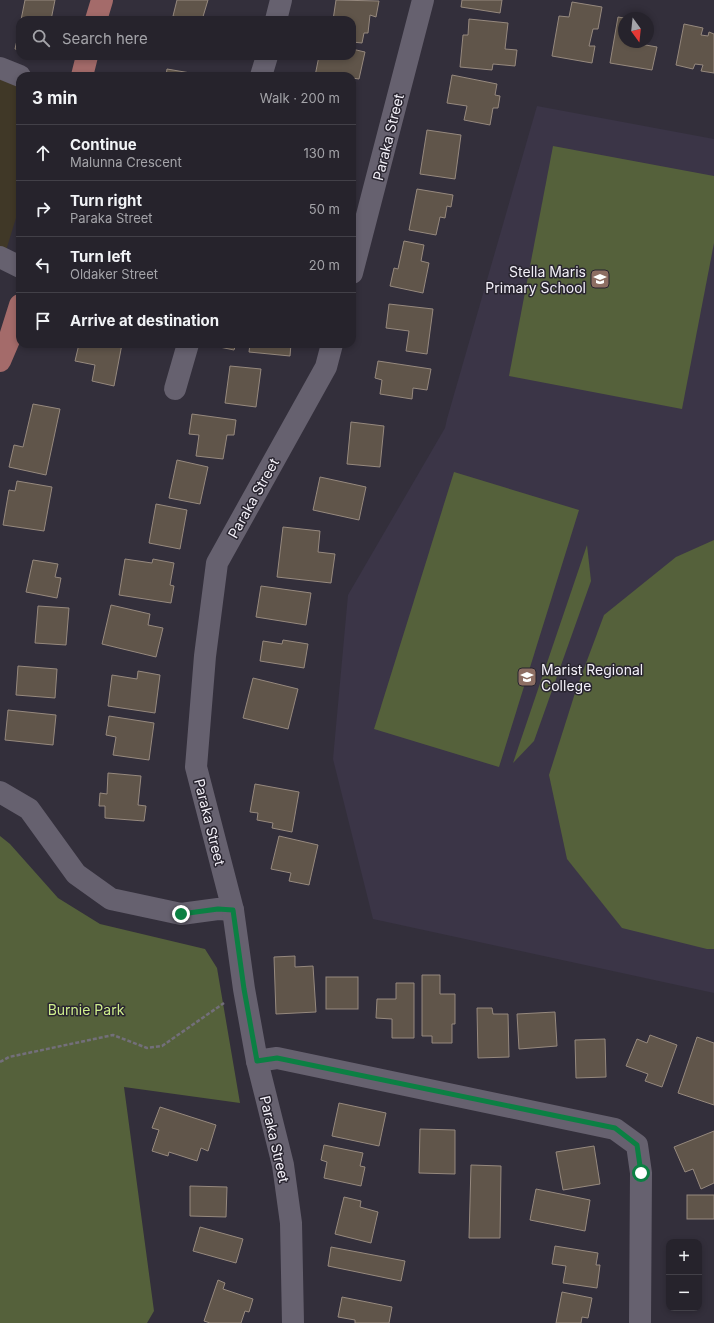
<!DOCTYPE html>
<html lang="en">
<head>
<meta charset="utf-8">
<style>
	body { margin:0; font-family:Inter,sans-serif; background:#2e2b34; color:#f1f3f6 }
	.controls { position:absolute; right:12px; bottom:12px; display:grid; overflow:hidden; border-radius:8px; box-shadow:0 2px 6px #0003 }
	.controls button { width:36px; height:36px; display:grid; place-items:center; padding:0; border:0; border-bottom:1px solid #424048; background:#26232c; color:#f1f3f6; font:20px sans-serif }
	.compass { position:absolute; left:618px; top:12px; width:36px; height:36px; border-radius:50%; background:#26232c; box-shadow:0 2px 6px #0003; rotate:165deg }
	.stop { position:absolute; width:12px; height:12px; margin:-9px; border:3px solid #0b8043; border-radius:50%; background:#fff }
	.stop.end { background:#0b8043; border-color:#fff; box-shadow:0 1px 4px #0008 }
	.list { margin:0; padding:0; list-style:none }
	h2 { display:flex; justify-content:space-between; align-items:center; height:52px; margin:0; padding:0 16px; font-size:17px }
	h2 small { font-size:13px; font-weight:400; color:#a4a4a9 }
	.list li { display:grid; grid-template-columns:26px 1fr auto; gap:12px; align-items:center; box-sizing:border-box; height:56px; padding:0 16px; border-top:1px solid #424048 }
	.list b { display:block; font-size:15px; white-space:nowrap }
	.list p { margin:0; font-size:13px; white-space:nowrap; color:#a4a4a9 }
	.list em { font-size:13px; font-style:normal; color:#a4a4a9 }
	.icon { flex:none; width:22px; height:22px; fill:none; stroke:currentColor; stroke-width:2; stroke-linecap:round; stroke-linejoin:round }
	.map { position:relative; flex:none; width:714px; height:1323px; overflow:hidden }
	.search { position:absolute; background:#26232c; box-shadow:0 2px 6px #0003; left:16px; top:16px; width:340px; height:44px; display:flex; align-items:center; gap:10px; box-sizing:border-box; padding:0 14px; border-radius:12px; color:#a4a4a9; font-size:15px }
	.panel { position:absolute; background:#26232c; box-shadow:0 2px 6px #0003; left:16px; top:72px; width:340px; height:276px; border-radius:12px }
	.map>svg:first-child { display:block }
</style>
</head>
<body>
<div class="map">
<svg width="714" height="1323" viewBox="0 0 714 1323">
	<rect width="100%" height="100%" fill="#332f3b"/>
	<polygon fill="#403827" points="0,79 20,87 20,205 0,270"/>
	<polygon fill="#3b3547" points="537,106 714,139 714,993 373,919 333,759 348,595 445,428 447,419"/>
	<g fill="#55613b">
		<polygon points="553,146 714,176 714,243 682,409 509,376"/>
		<polygon points="454,472 579,510 499,767 374,729"/>
		<polygon points="714,540 714,949 707,949 622,928 567,859 549,775 576,690 604,615 676,557"/>
		<polygon points="587,545 591,581 534,741 513,763"/>
		<polygon points="0,836 10,844 58,898 100,924 205,949 217,968 240,1103 124,1087 154,1311 147,1323 0,1323"/>
	</g>
	<g fill="#60554a" stroke="#96897e">
		<polygon points="25,0 55,0 51,20 21,20"/>
		<polygon points="177,0 208,0 202,20 188,20 173,16"/>
		<polygon points="336,0 379,1 376,17 370,15 368,33 364,33 362,43 352,42 352,20 333,20"/>
		<polygon points="462,0 502,0 500,13 461,7"/>
		<polygon points="572,2 602,7 598,29 593,29 589,46 595,46 592,63 552,56 559,16 569,17"/>
		<polygon points="618,17 624,18 624,42 641,42 640,44 657,47 652,70 610,63"/>
		<polygon points="469,19 508,23 505,49 517,50 515,66 493,64 492,70 460,67 463,35 468,35"/>
		<polygon points="684,24 703,28 701,35 708,36 709,32 714,34 714,73 701,71 703,65 695,64 693,69 676,65"/>
		<polygon points="20,27 20,50 15,49"/>
		<polygon points="352,49 365,52 359,79 352,78 352,76 340,75 315,76 319,56 352,56"/>
		<polygon points="167,69 208,76 166,76"/>
		<polygon points="452,75 497,84 495,95 500,96 498,108 493,108 490,125 464,120 467,106 447,103"/>
		<polygon points="427,130 461,135 455,179 420,174"/>
		<polygon points="417,189 453,195 451,207 447,206 445,218 440,217 436,235 409,230"/>
		<polygon points="404,241 424,245 421,261 429,263 423,293 390,286 394,268 398,269"/>
		<polygon points="389,304 433,309 427,354 406,351 409,331 386,328"/>
		<polygon points="79,344 122,344 114,386 92,381 95,365 75,361"/>
		<polygon points="205,344 236,344 234,350"/>
		<polygon points="250,344 291,344 290,356 249,352"/>
		<polygon points="378,361 431,369 427,390 413,388 412,399 380,394 382,380 375,378"/>
		<polygon points="230,366 261,369 256,407 225,403"/>
		<polygon points="33,404 60,409 46,475 9,467 14,445 23,447"/>
		<polygon points="192,414 236,420 234,435 227,435 223,459 196,456 199,435 189,434"/>
		<polygon points="351,422 384,426 380,467 347,464"/>
		<polygon points="177,460 208,467 200,504 169,498"/>
		<polygon points="320,477 366,487 359,520 313,510"/>
		<polygon points="17,481 52,487 44,531 3,525 9,490 15,491"/>
		<polygon points="156,504 187,510 180,549 149,543"/>
		<polygon points="283,527 320,531 318,552 335,554 331,583 277,577"/>
		<polygon points="125,559 152,563 153,559 174,563 170,585 174,586 171,603 119,595"/>
		<polygon points="33,560 58,564 55,577 61,578 57,598 26,592"/>
		<polygon points="261,586 311,593 306,625 256,617"/>
		<polygon points="111,605 150,614 148,625 163,628 156,657 102,644"/>
		<polygon points="38,606 69,608 66,645 35,643"/>
		<polygon points="283,640 308,644 304,668 260,661 263,641 282,644"/>
		<polygon points="18,666 57,669 55,698 16,695"/>
		<polygon points="138,671 160,675 155,713 108,706 112,675 137,679"/>
		<polygon points="253,678 298,689 288,729 243,718"/>
		<polygon points="8,710 56,715 53,745 5,740"/>
		<polygon points="109,716 154,723 149,760 113,755 116,737 106,735"/>
		<polygon points="108,773 141,776 138,805 146,806 144,821 105,818 105,806 99,806 100,793 107,794"/>
		<polygon points="255,784 299,792 292,832 272,828 273,823 257,820 258,813 250,812"/>
		<polygon points="279,836 318,845 309,885 289,881 291,873 271,869"/>
		<polygon points="295,956 295,967 313,966 316,1012 276,1014 274,957"/>
		<polygon points="422,975 440,975 440,994 455,994 455,1024 452,1024 452,1043 432,1043 432,1036 422,1036"/>
		<rect x="326" y="977" width="32" height="32"/>
		<polygon points="396,983 414,983 414,1038 392,1038 392,1019 376,1018 377,999 396,999"/>
		<polygon points="477,1008 492,1008 493,1014 508,1014 509,1057 478,1058"/>
		<polygon points="555,1012 557,1046 519,1049 517,1014"/>
		<polygon points="650,1035 677,1045 662,1087 645,1081 648,1074 626,1066 637,1039 647,1043"/>
		<polygon points="697,1037 714,1043 714,1105 678,1093"/>
		<polygon points="605,1039 606,1077 576,1078 575,1040"/>
		<polygon points="339,1103 386,1113 379,1146 332,1136"/>
		<polygon points="160,1107 216,1125 208,1151 201,1148 197,1161 169,1152 168,1156 152,1151 159,1130 152,1128"/>
		<polygon points="420,1129 455,1130 455,1174 419,1173"/>
		<polygon points="714,1131 714,1183 701,1189 693,1169 685,1172 674,1147"/>
		<polygon points="324,1145 363,1153 360,1166 365,1167 361,1186 324,1178 327,1162 321,1160"/>
		<polygon points="594,1146 600,1184 563,1190 556,1152"/>
		<polygon points="471,1165 501,1166 500,1238 469,1238"/>
		<polygon points="190,1186 227,1187 226,1217 190,1216"/>
		<polygon points="536,1189 590,1200 585,1231 530,1220"/>
		<rect x="687" y="1195" width="27" height="24"/>
		<polygon points="344,1197 361,1201 360,1207 378,1212 371,1243 335,1234"/>
		<polygon points="200,1227 243,1239 236,1263 193,1251"/>
		<polygon points="555,1246 598,1253 596,1265 600,1265 597,1288 563,1283 566,1266 552,1264"/>
		<polygon points="331,1247 405,1261 401,1281 328,1266"/>
		<polygon points="218,1280 225,1283 223,1289 253,1299 249,1312 245,1311 241,1323 210,1323 204,1321"/>
		<polygon points="562,1292 592,1298 588,1318 582,1317 581,1323 556,1323"/>
		<polygon points="342,1297 392,1307 389,1323 355,1323 355,1320 338,1317"/>
	</g>
	<g fill="none" stroke-linecap="round" stroke-linejoin="round">
		<polyline stroke="#736f7a" stroke-width="2.5" stroke-dasharray="4 2" stroke-linecap="butt" points="0,1062 9,1057 113,1035 147,1048 162,1046 224,1003"/>
		<g stroke="#66616f" stroke-width="22">
			<polyline points="276,20 281,0"/>
			<polyline points="0,68 20,76"/>
			<polyline points="261,76 267,56"/>
			<polyline points="0,257 20,267"/>
			<polyline points="352,273 423,0"/>
			<polyline points="175,389 188,344"/>
			<polyline points="0,792 29,809 76,874 111,899 181,914 218,909 233,910"/>
			<polyline points="257,1061 277,1058 615,1129 637,1145 641,1173 640,1323"/>
			<polyline points="293,1323 291,1223 283,1165 257,1061 244,989 233,910 196,767 205,656 217,563 326,367 332,344"/>
		</g>
		<g stroke="#a46b6a" stroke-width="22">
			<polyline points="96,20 102,0"/>
			<polyline points="82,76 87,56"/>
			<polyline points="0,361 9,340 20,305"/>
		</g>
	</g>
	<g fill="none" stroke-linecap="round" stroke-linejoin="round">
		<polyline stroke="#0b8043" stroke-width="5" points="181,914 218,909 233,910 244,989 257,1061 277,1058 615,1128 637,1145 641,1173"/>
	</g>
	<defs>
		<g id="school-square" transform="scale(1)"><rect x="-9" y="-9" width="18" height="18" rx="4" fill="#8d6e63" stroke="#292530"/><path d="M0-5L7-2L0 1L-7-2ZM-4 1L0 2.5L4 1V4Q0 6-4 4Z" fill="#fff"/></g>
	</defs>
	<g fill-rule="evenodd">
		<use href="#school-square" x="600" y="279"/>
		<use href="#school-square" x="527" y="677"/>
	</g>
	<g text-anchor="middle" dominant-baseline="central" stroke-width="3" stroke-linejoin="round" paint-order="stroke">
		<g font-size="14" fill="#f3f0f8" stroke="#292530">
			<text transform="translate(388 137) rotate(-76)">Paraka Street</text>
			<text transform="translate(253 498) rotate(-61)">Paraka Street</text>
			<text transform="translate(210 822) rotate(76)">Paraka Street</text>
			<text transform="translate(275 1139) rotate(77)">Paraka Street</text>
		</g>
		<g font-size="14" fill="#f3f0f8" stroke="#292530" text-anchor="end">
			<text x="586" y="271">Stella Maris<tspan x="586" dy="16">Primary School</tspan></text>
			<text x="541" y="669" text-anchor="start">Marist Regional<tspan x="541" dy="16">College</tspan></text>
		</g>
		<g font-size="14" fill="#cfee8d" stroke="#292530">
			<text x="86" y="1009">Burnie Park</text>
		</g>
	</g>
</svg>
<div class="controls">
<button>+</button>
<button>−</button>
</div>
<svg class="compass" viewBox="-18 -18 36 36"><path d="M0-13l5 13h-10z" fill="#e53935"/><path d="M0 13l5-13h-10z" fill="#a4a4a9"/></svg>
<div class="stop" style="left:641px;top:1173px"></div>
<div class="stop end" style="left:181px;top:914px"></div>
<div class="search"><svg class="icon" aria-label="search" viewBox="0 0 24 24"><circle cx="10" cy="10" r="6"/><path d="M15 15l6 6"/></svg>Search here</div>
<section class="panel">
<h2>3 min<small>Walk · 200 m</small></h2>
<ul class="list">
<li><svg class="icon" aria-label="ahead" viewBox="0 0 24 24"><path d="M12 20V5M6 11l6-6 6 6"/></svg><div><b>Continue</b><p>Malunna Crescent</p></div><em>130 m</em></li>
<li><svg class="icon" aria-label="right" viewBox="0 0 24 24"><path d="M7 20v-9h11M14 6l5 5-5 5"/></svg><div><b>Turn right</b><p>Paraka Street</p></div><em>50 m</em></li>
<li><svg class="icon" aria-label="left" viewBox="0 0 24 24"><path d="M17 20v-9H6M10 6l-5 5 5 5"/></svg><div><b>Turn left</b><p>Oldaker Street</p></div><em>20 m</em></li>
<li><svg class="icon" aria-label="arrive" viewBox="0 0 24 24"><path d="M6 21V4h12l-3 4 3 4H6"/></svg><div><b>Arrive at destination</b></div></li>
</ul>
</section>
</div>
</body>
</html>
